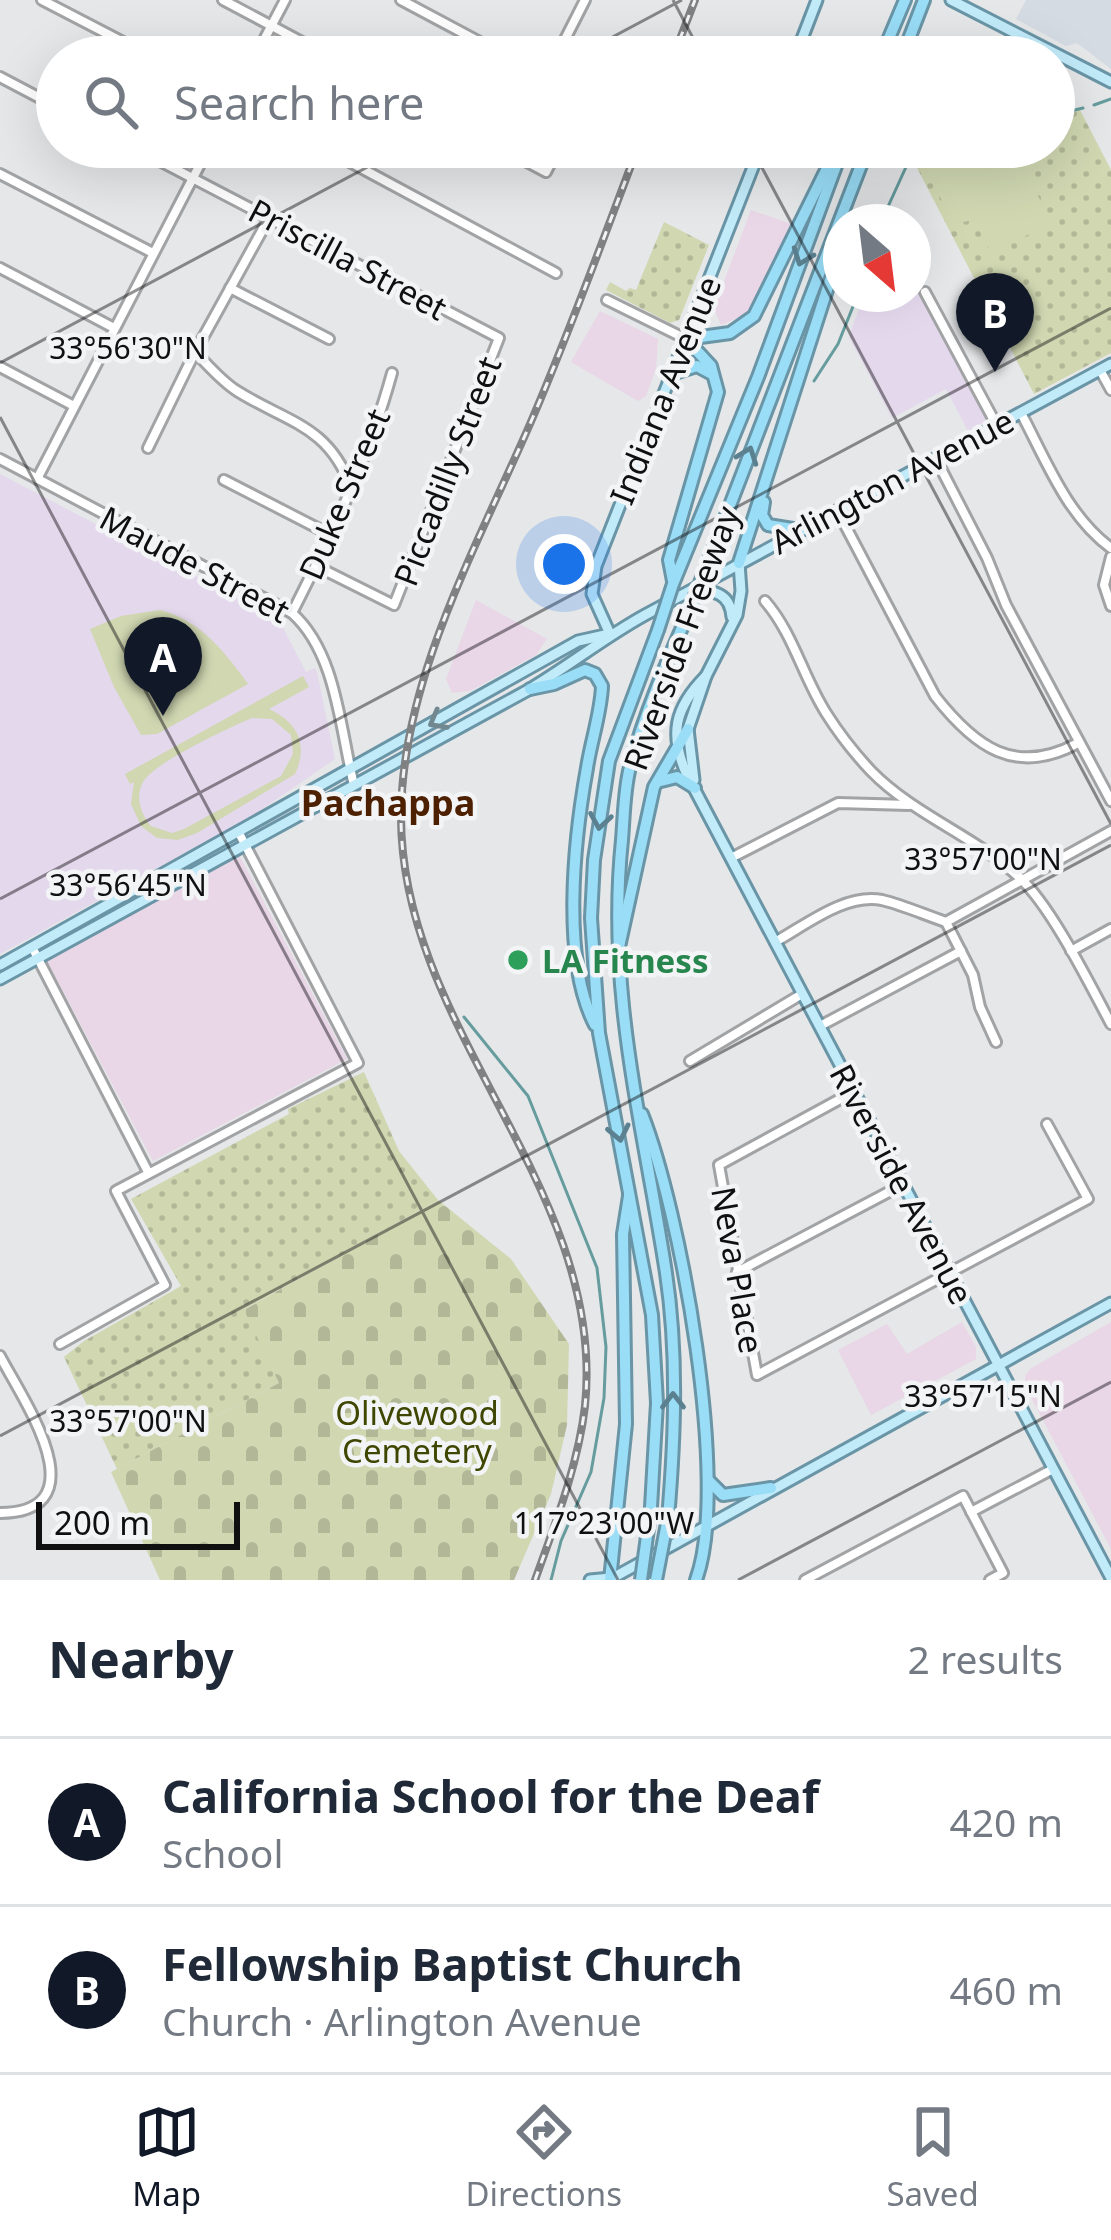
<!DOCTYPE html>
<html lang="en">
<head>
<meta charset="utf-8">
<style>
	body { margin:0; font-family:"Noto Sans",sans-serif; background:#f2f2f3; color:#1f2937 }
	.compass { position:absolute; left:823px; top:204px; width:108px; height:108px; border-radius:50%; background:#fff; box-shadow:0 12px 48px #0002; rotate:152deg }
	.scale { position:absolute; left:36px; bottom:30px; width:204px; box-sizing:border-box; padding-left:12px; border:6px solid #101011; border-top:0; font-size:33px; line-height:42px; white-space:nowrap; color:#101011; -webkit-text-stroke:9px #f3f4f6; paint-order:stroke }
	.you { position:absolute; left:564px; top:564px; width:42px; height:42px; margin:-30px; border:9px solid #fff; border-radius:50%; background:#1a73e8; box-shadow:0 0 0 18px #1a73e833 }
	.badge { display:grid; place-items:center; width:78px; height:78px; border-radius:50%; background:#111827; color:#fff; font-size:39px; font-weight:700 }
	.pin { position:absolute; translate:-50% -99px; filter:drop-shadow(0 3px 6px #0008) }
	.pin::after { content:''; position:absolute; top:63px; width:42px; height:36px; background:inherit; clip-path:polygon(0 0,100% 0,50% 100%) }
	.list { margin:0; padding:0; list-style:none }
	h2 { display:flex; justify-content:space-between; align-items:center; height:156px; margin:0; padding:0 48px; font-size:51px }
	h2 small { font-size:39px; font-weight:400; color:#747a83 }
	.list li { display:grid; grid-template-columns:78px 1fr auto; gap:36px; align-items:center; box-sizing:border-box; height:168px; padding:0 48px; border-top:3px solid #e0e1e3 }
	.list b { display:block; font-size:45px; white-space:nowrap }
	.list p { margin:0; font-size:39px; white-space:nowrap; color:#747a83 }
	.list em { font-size:39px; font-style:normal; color:#747a83 }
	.icon { flex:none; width:66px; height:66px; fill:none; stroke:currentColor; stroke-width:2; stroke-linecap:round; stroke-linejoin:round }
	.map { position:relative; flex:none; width:1111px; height:1580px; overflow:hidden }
	.search { position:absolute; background:#fff; box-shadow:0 12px 48px #0002; left:36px; right:36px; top:36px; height:132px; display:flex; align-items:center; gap:30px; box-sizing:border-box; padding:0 42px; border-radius:66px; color:#747a83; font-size:45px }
	.sheet { height:492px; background:#fff }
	nav { display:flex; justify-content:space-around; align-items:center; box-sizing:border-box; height:168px; border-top:3px solid #e0e1e3; background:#fff; font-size:33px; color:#747a83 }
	nav a { display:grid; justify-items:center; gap:6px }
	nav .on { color:#111827 }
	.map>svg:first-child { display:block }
</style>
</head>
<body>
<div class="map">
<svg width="1111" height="1580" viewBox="0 0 1111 1580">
	<defs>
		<pattern id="grass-dots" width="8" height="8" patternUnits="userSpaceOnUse" patternTransform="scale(3)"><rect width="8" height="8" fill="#d0d7b1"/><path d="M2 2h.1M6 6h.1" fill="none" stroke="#b2b897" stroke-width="1.8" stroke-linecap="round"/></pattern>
		<pattern id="cemetery-stones" width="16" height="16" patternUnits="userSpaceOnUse" patternTransform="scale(3)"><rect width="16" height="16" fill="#d0d7b1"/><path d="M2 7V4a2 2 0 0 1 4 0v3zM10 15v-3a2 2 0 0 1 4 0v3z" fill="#b2b897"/></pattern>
	</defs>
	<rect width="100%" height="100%" fill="#e5e7e9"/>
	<g fill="#e9d6e7">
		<polygon points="751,210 791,224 750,313 721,325 714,308"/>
		<polygon points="600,311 658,339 656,368 646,396 638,401 571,362"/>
		<polygon points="476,600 547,639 536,655 470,691 452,693 446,679"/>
		<polygon points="239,855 347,1059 153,1161 47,961"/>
		<polygon points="962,1322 976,1347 976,1359 871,1415 838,1350 887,1324 907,1354"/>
		<polygon points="1111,1322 1111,1549 1025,1386 1025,1376 1030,1369"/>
	</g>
	<g fill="#e4d8ec">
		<polygon points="913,281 988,420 968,431 946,389 892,418 849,337 864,294 913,294"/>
		<polygon points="0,474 279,620 306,672 315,668 317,672 335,759 252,816 0,954"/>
	</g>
	<polygon fill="#d5dbe3" points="1026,0 1111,0 1111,69 1077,43 1066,46 1016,19"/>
	<g fill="url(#grass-dots)">
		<polygon points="1080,110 1111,170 1111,353 1034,394 913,160 921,147 1054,147 1054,116"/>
		<polygon points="664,222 709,245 679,320 670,323 606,290 610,282 626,291 630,288 636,290"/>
		<polygon points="364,1072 399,1151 438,1200 245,1309 279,1383 117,1469 64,1357 84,1341 181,1286 131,1199 289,1114 288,1109"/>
	</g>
	<polygon fill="url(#cemetery-stones)" points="438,1200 511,1259 569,1344 567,1425 551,1494 514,1580 160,1580 111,1472 279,1383 244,1310"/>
	<g fill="#d0d7b1" fill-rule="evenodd">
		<polygon points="972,147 992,147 1000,169 1020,163 1050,218 1049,223 992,255 974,220 952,224 926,165 930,159"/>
		<path d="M160,610C200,620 224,651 248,684L157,734L141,735L114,687L90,629L121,616Z"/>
		<path d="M303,676L309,687L269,709C297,722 309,744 295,774L197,833L178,840L157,838L141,826L131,804L134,782L130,784L125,774ZM252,718L272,719L291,735L293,754L281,776L184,829L172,833L151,826C138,811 133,788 150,774C168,757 228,728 252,718Z"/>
	</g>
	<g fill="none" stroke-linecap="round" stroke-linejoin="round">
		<g stroke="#669c9d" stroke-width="3">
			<polyline points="1094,105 1111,99"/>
			<polyline points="1054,115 1083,108"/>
			<polyline points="881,222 906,167 926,147"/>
			<polyline points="814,381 838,344 858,294"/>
			<polyline points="464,1017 528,1096 597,1268 606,1347 604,1398 591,1472 561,1541 551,1580"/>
		</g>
		<g stroke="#a2a3a5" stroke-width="14">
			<g id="minor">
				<polyline points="42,0 152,57"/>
				<polyline points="223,0 330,57"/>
				<polyline points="401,0 508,57"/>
				<polyline points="255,57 285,0"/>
				<polyline points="556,57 585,0"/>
				<polyline points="0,77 57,107"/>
				<polyline points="133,147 499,338 394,605 316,566"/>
				<polyline points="322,147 556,273"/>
				<polyline points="499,147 546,172 559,147"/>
				<polyline points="0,174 153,253"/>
				<polyline points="0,268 114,328"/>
				<polyline points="230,288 329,339"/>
				<polyline points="925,292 997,426"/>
				<polyline points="607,300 686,339"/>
				<path d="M195,352C208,365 221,381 237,391C288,423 328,425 351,487"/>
				<polyline points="0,367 74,406"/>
				<polyline points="1100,370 1111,390"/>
				<path d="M1021,413C1046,460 1067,516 1111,548"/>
				<polyline points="148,448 195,352 269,218"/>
				<path d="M0,459L292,613C337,653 340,730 354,785"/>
				<polyline points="936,459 987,558 1006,605 1111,801"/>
				<polyline points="37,479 209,147"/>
				<polyline points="224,480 331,535"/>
				<path d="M837,510L935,696C975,747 1015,777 1078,743"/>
				<polyline points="1111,557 1104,585 1111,606"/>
				<path d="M765,601C793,633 803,677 826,713C838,732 855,754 871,771C914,815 973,835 1019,877C1051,906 1089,983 1111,1024"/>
				<path d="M292,613C331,536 369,457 392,373"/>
				<polyline points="731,858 838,803 909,805"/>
				<polyline points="946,922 973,975 980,1007 996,1042"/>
				<path d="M775,942C806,925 845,893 882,900C903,905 925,915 946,922L1111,831"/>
				<polyline points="32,947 148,1172"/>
				<polyline points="1071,951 1111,929"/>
				<polyline points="820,1026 961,951"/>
				<polyline points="690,1061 802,994"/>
				<polyline points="853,1092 719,1165 757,1375 1088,1199 1047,1124"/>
				<polyline points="737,1272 902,1185"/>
				<polyline points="60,1344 165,1285 116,1191 358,1063 239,833"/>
				<path d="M0,1356C22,1398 102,1512 0,1513"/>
				<polyline points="971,1512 1053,1469"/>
				<polyline points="805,1580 963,1496 1003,1573 990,1580"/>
			</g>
		</g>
		<g stroke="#6995a6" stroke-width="15">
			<g id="major">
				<polyline points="951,0 1111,82"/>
				<polyline points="795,57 817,0"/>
				<path d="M693,591C714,590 730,593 732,617"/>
				<polyline points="610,634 592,594 596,566 761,147"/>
				<path d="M706,676C674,708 669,735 687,775L1111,1578"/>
				<polyline points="694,780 688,729 706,676 737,615 741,591 739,563"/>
				<polyline points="0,965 578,641 605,635"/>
				<path d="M0,979L530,689C570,665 605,637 645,615L1111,364"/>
				<polyline points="590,1580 611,1578"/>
				<polyline points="609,1580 1111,1303"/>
			</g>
		</g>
		<g stroke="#6995a6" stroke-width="16">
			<g id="highway">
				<polyline points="881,57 905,0"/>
				<polyline points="902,57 924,0"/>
				<polyline points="686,339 730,333 754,316 836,150"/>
				<polyline points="672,374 697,366 712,374"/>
				<polyline points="764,502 762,515 768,525 799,530"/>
				<polyline points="739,563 835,265 841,233"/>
				<polyline points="707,565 868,147"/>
				<polyline points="673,581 669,560 718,392 711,366 686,339"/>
				<polyline points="673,584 758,377 843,147"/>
				<path d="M530,689L554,684L585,670L595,674L602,686C601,713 591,741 587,768C574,840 561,960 595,1025"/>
				<polyline points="661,781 677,777 695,788"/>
				<polyline points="619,947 654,787 688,729"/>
				<path d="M642,1114C680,1210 731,1485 696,1580"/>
				<polyline points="709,1481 723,1495 771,1488"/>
				<polyline points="651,1507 657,1403 652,1315 599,1033 591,918 594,860 609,761 658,630"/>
				<path d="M668,1518C675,1437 678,1353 666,1273C643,1123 606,993 622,840C624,816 624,790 630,767C644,715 666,664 688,614"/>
				<polyline points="610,1580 626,1424 623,1234 629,1196"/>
			</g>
		</g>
		<use href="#minor" stroke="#fff" stroke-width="8"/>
		<use href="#major" stroke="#c2ebfa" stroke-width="9"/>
		<use href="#highway" stroke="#99ddf7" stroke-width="10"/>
		<g stroke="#808183" stroke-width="8">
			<g id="rail">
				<polyline points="673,57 695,0"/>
				<path d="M535,1580C555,1524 578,1466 585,1406C607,1188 402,1033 401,818C401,679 479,543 533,417C571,328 604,237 638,147"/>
			</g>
		</g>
		<use href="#rail" stroke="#f3f4f6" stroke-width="3" stroke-dasharray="9" stroke-linecap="butt"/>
		<g stroke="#6995a6" stroke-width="16" stroke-linecap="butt">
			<g id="highway-bridge">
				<polyline points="688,614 707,565"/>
				<polyline points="658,630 673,584"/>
				<polyline points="641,1580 651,1507"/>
				<polyline points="656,1580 668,1518"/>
			</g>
		</g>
		<use href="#highway-bridge" stroke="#99ddf7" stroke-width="10"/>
	</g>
	<defs><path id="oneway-chevron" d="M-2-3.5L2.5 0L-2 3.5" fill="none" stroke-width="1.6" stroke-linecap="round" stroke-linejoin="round" transform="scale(3)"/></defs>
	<g stroke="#5b8190">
		<use href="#oneway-chevron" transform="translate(802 257) rotate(110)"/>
		<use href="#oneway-chevron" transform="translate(748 455) rotate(-70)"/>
		<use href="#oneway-chevron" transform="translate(600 821) rotate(99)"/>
		<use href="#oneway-chevron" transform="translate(619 1133) rotate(78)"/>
		<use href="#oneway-chevron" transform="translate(673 1401) rotate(-90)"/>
	</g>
	<use stroke="#728891" href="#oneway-chevron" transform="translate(437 721) rotate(151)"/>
	<path fill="none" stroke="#101011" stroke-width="3" stroke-opacity="0.45" d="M673,0L703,57M575,57L682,0M751,147L1111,824M0,363L405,147M0,417L618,1580M0,899L1111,308M0,1436L1111,845M738,1580L1111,1382"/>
	<circle fill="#2e9e5b" stroke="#f3f4f6" stroke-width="4.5" cx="518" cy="960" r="12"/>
	<g text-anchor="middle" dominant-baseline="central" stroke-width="9" stroke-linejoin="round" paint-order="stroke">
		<g font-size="33" fill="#101011" stroke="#f3f4f6">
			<text transform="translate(348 259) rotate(28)">Priscilla Street</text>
			<text transform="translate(665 390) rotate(-68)">Indiana Avenue</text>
			<text transform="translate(447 471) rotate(-69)">Piccadilly Street</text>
			<text transform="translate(892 481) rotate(-28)">Arlington Avenue</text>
			<text transform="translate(344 494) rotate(-67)">Duke Street</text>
			<text transform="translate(195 564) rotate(28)">Maude Street</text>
			<text transform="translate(681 638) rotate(-70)">Riverside Freeway</text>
			<text transform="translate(902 1184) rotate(62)">Riverside Avenue</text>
			<text transform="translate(738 1270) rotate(80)">Neva Place</text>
		</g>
		<g font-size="33" font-weight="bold" fill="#27864d" stroke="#f3f4f6" text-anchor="start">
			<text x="542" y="960">LA Fitness</text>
		</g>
		<g font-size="33" fill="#3e4600" stroke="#f3f4f6">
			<text x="417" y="1412">Olivewood<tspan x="417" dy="38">Cemetery</tspan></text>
		</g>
		<g font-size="36" font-weight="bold" fill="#4e2002" stroke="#f3f4f6">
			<text x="388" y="802">Pachappa</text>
		</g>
	</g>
	<g font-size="30" text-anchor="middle" fill="#101011" stroke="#f3f4f6" stroke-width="9" stroke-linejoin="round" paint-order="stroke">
		<text x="128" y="359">33°56'30"N</text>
		<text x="983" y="870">33°57'00"N</text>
		<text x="128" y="896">33°56'45"N</text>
		<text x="983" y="1407">33°57'15"N</text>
		<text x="128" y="1432">33°57'00"N</text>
		<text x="604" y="1534">117°23'00"W</text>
	</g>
</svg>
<svg class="compass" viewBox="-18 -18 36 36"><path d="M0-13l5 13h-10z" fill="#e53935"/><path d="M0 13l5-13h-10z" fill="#747a83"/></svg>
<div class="scale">200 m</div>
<div class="you"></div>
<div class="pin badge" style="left:163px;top:716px">A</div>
<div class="pin badge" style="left:995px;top:372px">B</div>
<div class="search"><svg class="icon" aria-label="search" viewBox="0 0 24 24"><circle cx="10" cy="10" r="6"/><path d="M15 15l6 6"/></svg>Search here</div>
</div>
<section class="sheet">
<h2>Nearby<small>2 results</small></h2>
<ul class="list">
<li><span class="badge">A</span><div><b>California School for the Deaf</b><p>School</p></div><em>420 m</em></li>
<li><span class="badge">B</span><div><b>Fellowship Baptist Church</b><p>Church · Arlington Avenue</p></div><em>460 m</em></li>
</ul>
</section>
<nav>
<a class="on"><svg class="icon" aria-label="map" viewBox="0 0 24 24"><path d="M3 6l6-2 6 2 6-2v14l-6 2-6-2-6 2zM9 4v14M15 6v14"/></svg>Map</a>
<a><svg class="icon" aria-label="directions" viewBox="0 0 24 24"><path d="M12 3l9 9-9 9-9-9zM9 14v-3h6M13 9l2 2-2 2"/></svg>Directions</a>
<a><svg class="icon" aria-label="saved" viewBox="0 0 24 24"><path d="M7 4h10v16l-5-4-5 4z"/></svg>Saved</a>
</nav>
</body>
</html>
